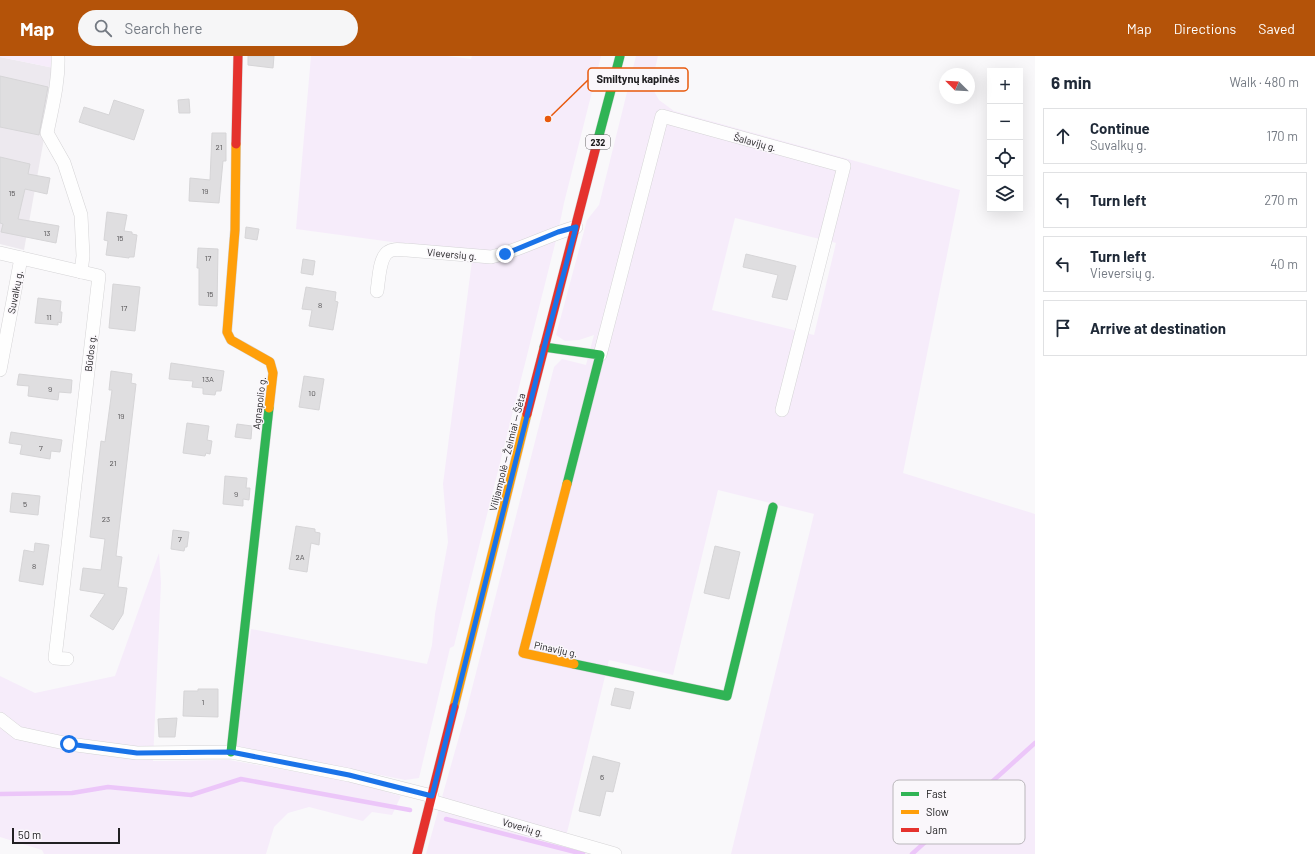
<!DOCTYPE html>
<html lang="en">
<head>
<meta charset="utf-8">
<style>
	body { margin:0; font-family:Barlow,sans-serif; background:#f6f6f7; color:#1f2937 }
	.controls { position:absolute; right:12px; top:12px; display:grid; overflow:hidden; border-radius:0px; box-shadow:0 4px 16px #0002 }
	.controls button { width:36px; height:36px; display:grid; place-items:center; padding:0; border:0; border-bottom:1px solid #e0e1e3; background:#fff; color:#1f2937; font:20px sans-serif }
	.compass { position:absolute; left:939px; top:12px; width:36px; height:36px; border-radius:50%; background:#fff; box-shadow:0 4px 16px #0002; rotate:294deg }
	.scale { position:absolute; left:12px; bottom:10px; width:108px; box-sizing:border-box; padding-left:4px; border:2px solid #212022; border-top:0; font-size:11px; line-height:14px; white-space:nowrap; color:#212022; -webkit-text-stroke:3px #faf7fb; paint-order:stroke }
	.stop { position:absolute; width:12px; height:12px; margin:-9px; border:3px solid #1a73e8; border-radius:50%; background:#fff }
	.stop.end { background:#1a73e8; border-color:#fff; box-shadow:0 1px 4px #0008 }
	.list { margin:0; padding:0; list-style:none }
	h2 { display:flex; justify-content:space-between; align-items:center; height:52px; margin:0; padding:0 16px; font-size:17px }
	h2 small { font-size:13px; font-weight:400; color:#747a83 }
	.list li { display:grid; grid-template-columns:26px 1fr auto; gap:12px; align-items:center; box-sizing:border-box; height:56px; margin:0 8px 8px; padding:0 8px; border:1px solid #e0e1e3; border-radius:0px }
	.list b { display:block; font-size:15px; white-space:nowrap }
	.list p { margin:0; font-size:13px; white-space:nowrap; color:#747a83 }
	.list em { font-size:13px; font-style:normal; color:#747a83 }
	.icon { flex:none; width:22px; height:22px; fill:none; stroke:currentColor; stroke-width:2; stroke-linecap:round; stroke-linejoin:round }
	.map { position:relative; flex:none; width:1035px; height:798px; overflow:hidden }
	header { display:flex; align-items:center; gap:24px; box-sizing:border-box; height:56px; padding:0 20px; background:#b45309; color:#fff }
	header strong { font-size:19px }
	nav { display:flex; gap:22px; margin-inline-start:auto; font-size:14px }
	.search { width:280px; height:36px; background:#f6f6f7; display:flex; align-items:center; gap:10px; box-sizing:border-box; padding:0 14px; border-radius:22px; color:#747a83; font-size:15px }
	main { display:flex }
	aside { flex:1; background:#fff }
	.map>svg:first-child { display:block }
</style>
</head>
<body>
<header>
<strong>Map</strong>
<div class="search"><svg class="icon" aria-label="search" viewBox="0 0 24 24"><circle cx="10" cy="10" r="6"/><path d="M15 15l6 6"/></svg>Search here</div>
<nav><a>Map</a><a>Directions</a><a>Saved</a></nav>
</header>
<main>
<div class="map">
<svg width="1035" height="798" viewBox="0 0 1035 798">
	<rect width="100%" height="100%" fill="#f9f8fa"/>
	<polygon fill="#ede9ef" points="0,1 54,12 45,77 24,194 0,188"/>
	<g fill="#f6ecfa" fill-rule="evenodd">
		<polygon points="0,0 52,0 54,12 0,1"/>
		<polygon points="311,0 447,0 471,3 472,0 601,0 564,147 558,176 454,590 450,592 419,722 405,724 236,690 251,573 427,608 432,589 435,558 448,486 443,428 473,197 296,173"/>
		<path d="M636,0H658L651,30L659,44L674,55L960,134L903,417L1035,458V798H731L814,458L718,434L673,619L609,604L564,789L601,798H426L466,656L554,311L562,303L586,309L594,279L579,284L565,285L556,279L587,164L599,149ZM735,162L836,187L814,279L712,254Z"/>
		<polygon points="159,497 161,527 153,705 229,704 349,725 401,740 392,759 372,756 363,765 309,751 288,757 274,771 266,798 44,798 42,794 0,781 0,620 35,637 115,620"/>
	</g>
	<g fill="none" stroke-linecap="round" stroke-linejoin="round">
		<g stroke="#ecc6f9" stroke-width="4.5">
			<polyline points="0,738 72,737 108,731 191,739 241,723 410,754"/>
			<polyline points="446,763 583,798"/>
			<polyline points="912,798 1035,687"/>
		</g>
	</g>
	<g fill="#dfdee0" stroke="#d6d5d7">
		<polygon points="248,0 274,0 273,12 248,9"/>
		<polygon points="0,20 48,31 39,79 0,71"/>
		<polygon points="189,43 190,57 179,57 178,44"/>
		<polygon points="114,44 144,54 134,84 79,66 84,51 109,59"/>
		<polygon points="212,77 226,77 226,105 223,105 219,147 189,145 190,122 210,124"/>
		<polygon points="0,101 30,108 28,118 50,122 47,138 25,133 18,163 59,170 56,187 1,176 3,168 0,167"/>
		<polygon points="107,156 127,159 124,175 132,176 132,178 137,179 134,201 129,201 129,202 106,199 108,185 104,184"/>
		<polygon points="246,171 259,173 257,184 245,182"/>
		<polygon points="198,192 218,193 217,250 199,249 199,212 197,212"/>
		<polygon points="746,198 796,210 787,244 772,241 778,219 743,211"/>
		<polygon points="303,203 315,205 313,219 301,217"/>
		<polygon points="113,228 140,231 135,275 109,272"/>
		<polygon points="306,231 336,236 335,245 338,246 333,274 309,270 312,254 302,253"/>
		<polygon points="38,242 61,245 60,256 62,256 61,267 58,266 58,269 35,267"/>
		<polygon points="171,307 224,315 221,335 216,335 215,339 203,338 203,332 192,331 193,325 169,323"/>
		<polygon points="111,315 132,318 131,327 136,328 116,500 122,501 118,531 127,532 123,558 113,574 90,560 105,538 80,534 83,512 101,514 105,483 90,481 101,385 105,386 112,334 109,334"/>
		<polygon points="19,318 72,324 71,337 59,336 58,344 28,340 29,330 17,329"/>
		<polygon points="304,320 324,323 319,354 299,351"/>
		<polygon points="187,367 209,370 207,384 212,385 210,398 206,397 205,400 183,397"/>
		<polygon points="237,368 252,370 251,383 235,381"/>
		<polygon points="11,376 62,384 60,396 51,395 50,403 20,398 22,389 9,387"/>
		<polygon points="225,420 247,422 246,432 250,432 249,444 243,443 243,450 223,448"/>
		<polygon points="12,437 40,440 38,459 10,456"/>
		<polygon points="296,470 315,473 315,476 320,477 319,489 311,487 307,516 289,513"/>
		<polygon points="173,474 189,476 187,491 185,491 184,495 171,493"/>
		<polygon points="35,487 49,489 43,529 19,525 24,494 34,496"/>
		<polygon points="715,490 740,496 729,543 704,537"/>
		<polygon points="615,632 634,636 630,653 611,649"/>
		<polygon points="198,633 218,633 218,661 183,660 184,635 198,635"/>
		<polygon points="177,662 175,681 159,681 158,663"/>
		<polygon points="593,700 620,707 613,736 606,735 600,760 579,755"/>
	</g>
	<g fill="none" stroke-linecap="round" stroke-linejoin="round">
		<g stroke="#d5d4d6" stroke-width="14">
			<g id="street">
				<path d="M58,0C59,26 52,52 47,77L64,107L81,159L83,200L81,216"/>
				<polyline points="0,197 99,220 55,602 67,603"/>
				<path d="M377,235C379,224 379,202 388,196C393,192 401,194 407,194L491,201C521,194 547,179 576,171"/>
				<polyline points="600,299 662,60 844,110 782,354"/>
				<polyline points="0,314 21,202"/>
				<polyline points="0,663 18,677 69,688 137,697 231,696 349,719 432,740"/>
				<polyline points="431,745 615,798"/>
			</g>
		</g>
		<g stroke="#d5d4d6" stroke-width="10">
			<g id="fast">
				<polyline points="597,87 620,0"/>
				<polyline points="544,291 600,299 567,428"/>
				<polyline points="574,608 727,640 773,451"/>
				<polyline points="231,696 269,352"/>
			</g>
		</g>
		<g stroke="#d5d4d6" stroke-width="10">
			<g id="slow">
				<polyline points="236,88 235,174 227,276 231,284 270,306 273,317 269,352"/>
				<polyline points="567,428 523,597 574,608"/>
				<polyline points="454,651 527,358"/>
			</g>
		</g>
		<g stroke="#d5d4d6" stroke-width="10">
			<g id="jam">
				<polyline points="236,88 238,0"/>
				<polyline points="527,358 597,87"/>
				<polyline points="417,798 454,651"/>
			</g>
		</g>
		<use href="#street" stroke="#fefefe" stroke-width="13"/>
		<use href="#fast" stroke="#30b455" stroke-width="9"/>
		<use href="#slow" stroke="#ff9f0a" stroke-width="9"/>
		<use href="#jam" stroke="#e5322d" stroke-width="9"/>
	</g>
	<g fill="none" stroke-linecap="round" stroke-linejoin="round">
		<polyline stroke="#1a73e8" stroke-width="5" points="69,688 137,697 231,696 349,719 432,740 544,292 576,171 558,176 505,198"/>
	</g>
	<g text-anchor="middle" dominant-baseline="central" stroke-width="3" stroke-linejoin="round" paint-order="stroke">
		<g font-size="8" fill="#545254">
			<text x="219" y="91">21</text>
			<text x="205" y="135">19</text>
			<text x="12" y="137">15</text>
			<text x="47" y="177">13</text>
			<text x="120" y="182">15</text>
			<text x="208" y="202">17</text>
			<text x="210" y="238">15</text>
			<text x="320" y="249">8</text>
			<text x="124" y="252">17</text>
			<text x="49" y="261">11</text>
			<text x="208" y="323">13A</text>
			<text x="50" y="333">9</text>
			<text x="312" y="337">10</text>
			<text x="121" y="360">19</text>
			<text x="41" y="392">7</text>
			<text x="113" y="407">21</text>
			<text x="236" y="438">9</text>
			<text x="25" y="448">5</text>
			<text x="106" y="463">23</text>
			<text x="180" y="483">7</text>
			<text x="300" y="501">2A</text>
			<text x="34" y="510">8</text>
			<text x="203" y="646">1</text>
			<text x="602" y="721">6</text>
		</g>
		<rect fill="#faf7fb" stroke="#626063" stroke-width="1" x="586" y="79" width="24" height="14" rx="3"/>
		<g font-size="9" font-weight="bold" fill="#212022">
			<text x="598" y="86">232</text>
		</g>
		<g font-size="10" fill="#212022" stroke="#faf7fb">
			<text transform="translate(755 86) rotate(15)">Šalavijų g.</text>
			<text transform="translate(452 198) rotate(5)">Vieversių g.</text>
			<text transform="translate(15 236) rotate(-79)">Suvalkų g.</text>
			<text transform="translate(90 297) rotate(-83)">Būdos g.</text>
			<text transform="translate(259 347) rotate(-83)">Agnapolio g.</text>
			<text transform="translate(507 396) rotate(-76)">Vilijampolė — Žeimiai — Šėta</text>
			<text transform="translate(556 593) rotate(12)">Pinavijų g.</text>
			<text transform="translate(523 771) rotate(16)">Voverių g.</text>
		</g>
	</g>
	<rect x="893" y="724" width="132" height="64" rx="6" fill="#faf7fb" stroke="#b9b6ba" stroke-width="1"/>
	<rect x="901" y="736" width="18" height="4" fill="#30b455"/>
	<rect x="901" y="754" width="18" height="4" fill="#ff9f0a"/>
	<rect x="901" y="772" width="18" height="4" fill="#e5322d"/>
	<g font-size="11" fill="#212022">
		<text x="926" y="742">Fast</text>
		<text x="926" y="760">Slow</text>
		<text x="926" y="778">Jam</text>
	</g>
	<path fill="none" stroke="#e8590c" stroke-width="1.5" d="M548 63L588 24"/>
	<circle fill="#e8590c" stroke="#faf7fb" stroke-width="1.5" cx="548" cy="63" r="4"/>
	<rect fill="#faf7fb" stroke="#e8590c" stroke-width="1.5" x="588" y="12" width="100" height="23" rx="4"/>
	<g font-size="11" text-anchor="middle" font-weight="bold" fill="#212022">
		<text x="638" y="27">Smiltynų kapinės</text>
	</g>
</svg>
<div class="controls">
<button>+</button>
<button>−</button>
<button><svg class="icon" aria-label="locate" viewBox="0 0 24 24"><circle cx="12" cy="12" r="6"/><path d="M12 2v4M12 18v4M2 12h4M18 12h4"/></svg></button>
<button><svg class="icon" aria-label="layers" viewBox="0 0 24 24"><path d="M12 4l9 5-9 5-9-5zM3 14l9 5 9-5"/></svg></button>
</div>
<svg class="compass" viewBox="-18 -18 36 36"><path d="M0-13l5 13h-10z" fill="#e53935"/><path d="M0 13l5-13h-10z" fill="#747a83"/></svg>
<div class="scale">50 m</div>
<div class="stop" style="left:69px;top:688px"></div>
<div class="stop end" style="left:505px;top:198px"></div>
</div>
<aside>
<h2>6 min<small>Walk · 480 m</small></h2>
<ul class="list">
<li><svg class="icon" aria-label="ahead" viewBox="0 0 24 24"><path d="M12 20V5M6 11l6-6 6 6"/></svg><div><b>Continue</b><p>Suvalkų g.</p></div><em>170 m</em></li>
<li><svg class="icon" aria-label="left" viewBox="0 0 24 24"><path d="M17 20v-9H6M10 6l-5 5 5 5"/></svg><div><b>Turn left</b></div><em>270 m</em></li>
<li><svg class="icon" aria-label="left" viewBox="0 0 24 24"><path d="M17 20v-9H6M10 6l-5 5 5 5"/></svg><div><b>Turn left</b><p>Vieversių g.</p></div><em>40 m</em></li>
<li><svg class="icon" aria-label="arrive" viewBox="0 0 24 24"><path d="M6 21V4h12l-3 4 3 4H6"/></svg><div><b>Arrive at destination</b></div></li>
</ul>
</aside>
</main>
</body>
</html>
